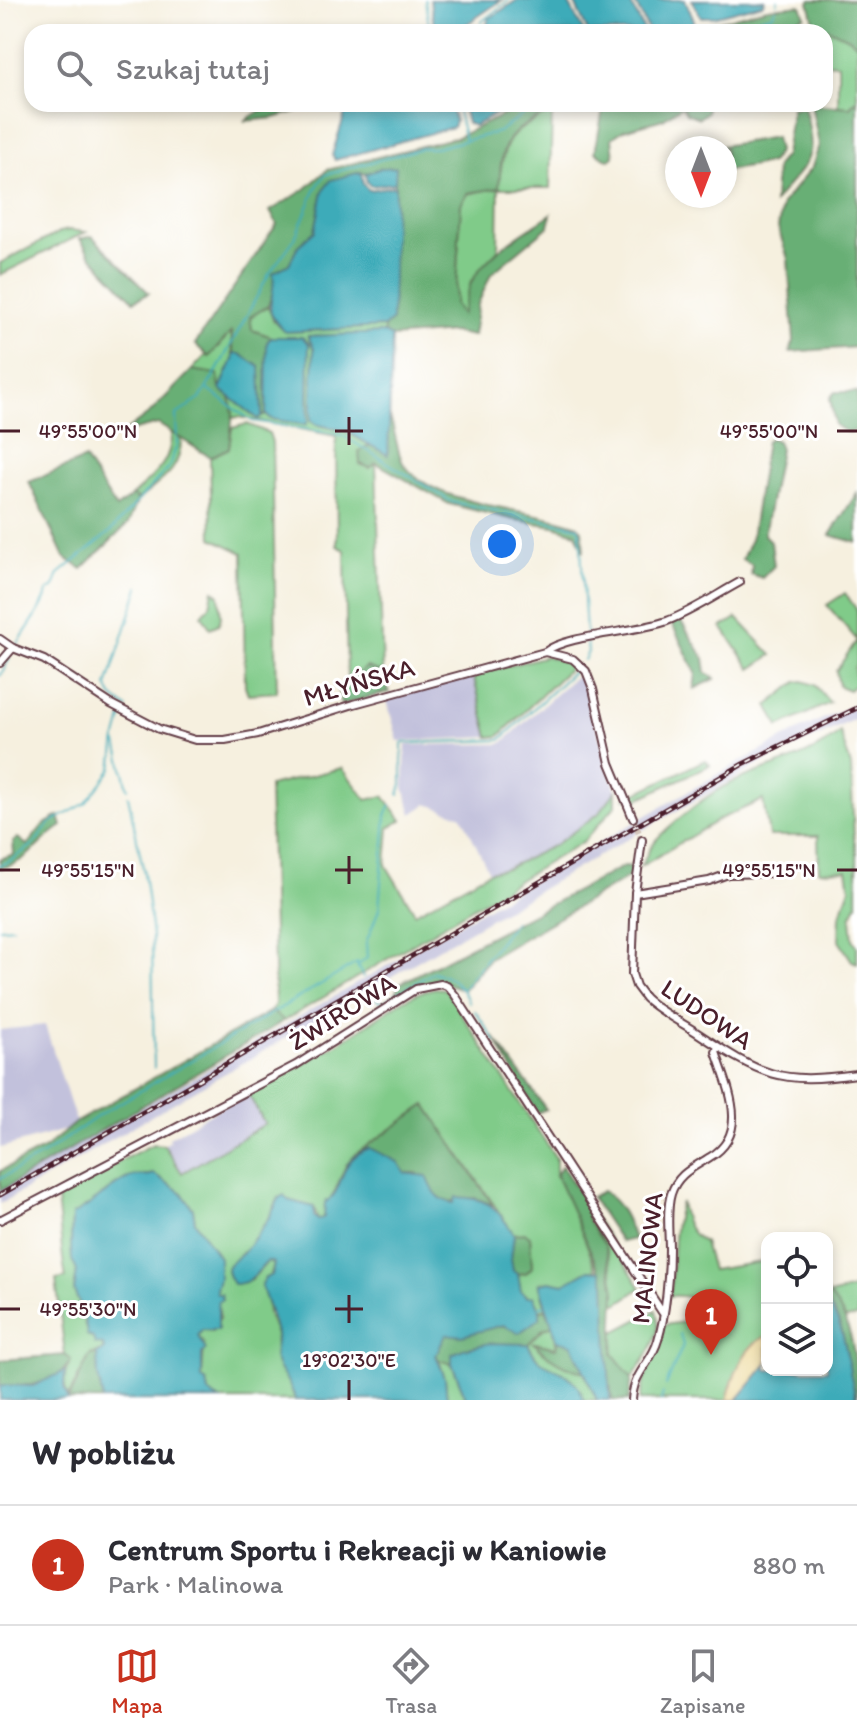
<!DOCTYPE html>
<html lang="pl">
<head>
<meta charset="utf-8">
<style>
	body { margin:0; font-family:Itim,sans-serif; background:#f2f2f3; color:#2b2b33 }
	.controls { position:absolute; right:24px; bottom:24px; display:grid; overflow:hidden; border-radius:16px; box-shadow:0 4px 12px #0003 }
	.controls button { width:72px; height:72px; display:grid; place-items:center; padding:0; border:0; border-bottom:2px solid #e1e1e2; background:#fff; color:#2b2b33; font:40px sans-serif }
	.compass { position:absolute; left:665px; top:136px; width:72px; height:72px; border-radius:50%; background:#fff; box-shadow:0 4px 12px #0003; rotate:180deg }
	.you { position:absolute; left:502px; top:544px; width:28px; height:28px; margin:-20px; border:6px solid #fff; border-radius:50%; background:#1a73e8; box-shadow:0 0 0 12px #1a73e833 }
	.badge { display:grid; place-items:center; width:52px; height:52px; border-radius:50%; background:#c8321e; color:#fff; font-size:26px; font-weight:700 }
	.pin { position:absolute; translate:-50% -66px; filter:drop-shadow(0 2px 4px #0008) }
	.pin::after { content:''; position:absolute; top:42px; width:28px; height:24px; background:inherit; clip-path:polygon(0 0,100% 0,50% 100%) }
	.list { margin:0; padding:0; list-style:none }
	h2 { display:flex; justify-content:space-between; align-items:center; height:104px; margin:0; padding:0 32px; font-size:34px }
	h2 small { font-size:26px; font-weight:400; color:#7c7c81 }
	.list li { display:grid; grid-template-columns:52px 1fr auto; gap:24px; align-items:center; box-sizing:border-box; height:120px; padding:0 32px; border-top:2px solid #e1e1e2 }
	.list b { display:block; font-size:30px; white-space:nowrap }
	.list p { margin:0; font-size:26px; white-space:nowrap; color:#7c7c81 }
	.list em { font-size:26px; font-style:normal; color:#7c7c81 }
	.icon { flex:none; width:44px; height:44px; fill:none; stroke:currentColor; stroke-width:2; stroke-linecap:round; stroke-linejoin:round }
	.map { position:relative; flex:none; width:857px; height:1400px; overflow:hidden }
	.search { position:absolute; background:#fff; box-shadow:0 4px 12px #0003; left:24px; right:24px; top:24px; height:88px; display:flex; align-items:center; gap:20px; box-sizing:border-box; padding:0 28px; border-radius:24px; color:#7c7c81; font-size:30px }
	.sheet { height:224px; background:#fff }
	nav { display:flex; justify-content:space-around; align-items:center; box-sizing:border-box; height:112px; border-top:2px solid #e1e1e2; background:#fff; font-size:22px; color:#7c7c81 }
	nav a { display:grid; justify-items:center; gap:4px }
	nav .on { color:#c8321e }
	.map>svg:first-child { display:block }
</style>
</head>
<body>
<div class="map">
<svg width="857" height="1400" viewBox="0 0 857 1400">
	<rect width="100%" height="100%" fill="#fff"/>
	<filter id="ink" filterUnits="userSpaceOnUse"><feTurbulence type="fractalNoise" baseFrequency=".0125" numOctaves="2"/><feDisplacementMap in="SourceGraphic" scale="16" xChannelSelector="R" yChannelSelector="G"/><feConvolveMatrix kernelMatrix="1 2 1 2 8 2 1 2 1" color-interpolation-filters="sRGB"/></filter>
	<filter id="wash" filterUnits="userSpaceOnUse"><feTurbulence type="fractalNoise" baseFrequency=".006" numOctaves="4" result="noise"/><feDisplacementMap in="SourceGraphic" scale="32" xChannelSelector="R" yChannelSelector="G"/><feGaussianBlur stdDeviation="1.8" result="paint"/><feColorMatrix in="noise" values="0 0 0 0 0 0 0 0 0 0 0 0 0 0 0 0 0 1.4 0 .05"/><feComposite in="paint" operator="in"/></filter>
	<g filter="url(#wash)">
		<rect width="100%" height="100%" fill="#f6f0df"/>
		<g fill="#c2c1dc">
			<polygon points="580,672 588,684 596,726 616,791 599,813 555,845 507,868 489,872 462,816 427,804 412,814 404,787 406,745 501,744"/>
			<polygon points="473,675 489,737 398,741 386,697"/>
			<polygon points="857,703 857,718 762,763 648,827 0,1204 0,1190 718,774 803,728"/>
			<polygon points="45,1025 76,1122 69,1129 0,1148 0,1030"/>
			<polygon points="247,1092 265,1124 182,1174 164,1145 170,1141 169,1138"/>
		</g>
		<g fill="#80cb89" stroke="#65755a" stroke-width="2">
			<polygon points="814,22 851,39 857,45 857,99 850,107 838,106 838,64 825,63 825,32 815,32"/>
			<path d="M552,111L550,188H499L498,250L471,281L467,303L461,316L455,304L461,204L468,194L498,188C506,135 505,137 552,111Z"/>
			<polygon points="69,230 86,232 0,275 0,263 60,232"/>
			<polygon points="268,306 273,320 286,332 384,327 384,333 308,337 314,349 311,420 315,424 345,431 370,445 359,451 376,463 383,673 366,667 347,682 345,550 337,546 336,436 238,417 232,418 230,397 258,418 266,415 271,419 305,425 308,421 309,344 302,337 272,337 252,330 250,317"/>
			<polygon points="231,331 233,360 220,389 192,370 206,355 209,357"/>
			<polygon points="247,424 269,433 272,442 277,692 248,694 245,686 243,553 212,538 210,457 229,448 232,428"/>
			<path d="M171,433L181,439C181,472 161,480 138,500L133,495C153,475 172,463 171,433Z"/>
			<polygon points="213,590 219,595 221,617 219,624 210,628 202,615 210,605"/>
			<polygon points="845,593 857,610 857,663 854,668 856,684 849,690 839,686 836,671 857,640 827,605"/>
			<polygon points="737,618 772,655 751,669 722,627"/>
			<polygon points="546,656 573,665 499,736 489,737 473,675"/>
			<polygon points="803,681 815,685 830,703 779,727 768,705 797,682"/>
			<path d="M840,732L851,766L854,839L857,853V904L851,918L853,939L857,946V963L852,961L839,941L840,916L850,888L847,870L819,871L818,836H769L763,800L722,818L640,867C645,859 649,849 655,841C667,827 707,795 723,787C762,766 805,763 840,732Z"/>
			<polygon points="705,760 710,765 636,800 626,798"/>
			<polygon points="342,768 367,800 384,796 402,820 389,828 386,865 415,913 489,872 507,868 555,845 599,813 616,791 616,805 584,841 284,1021 271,1011 275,1004 269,786"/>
			<path d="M435,988L445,989L556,1158V1175L579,1223L596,1270H589L564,1284L549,1281L539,1283L546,1309L540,1310L539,1305L521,1291L518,1274L526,1273L532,1267L530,1236L514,1234L426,1105L357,1153L346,1165L324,1217L318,1220L314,1207L279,1198C268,1222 253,1243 235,1261L251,1280L268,1261L274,1263L266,1293L268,1314L276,1335L274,1359L289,1380L295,1400H220L209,1393L207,1382L202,1379L204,1344L198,1336L202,1330L212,1331L220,1317L215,1289L218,1284L219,1258L195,1222L193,1209L182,1193L154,1174C145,1177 136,1174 128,1178C107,1188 92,1206 72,1215L71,1247L77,1270L74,1291L84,1314L85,1326L93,1338L103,1344L104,1350L90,1355L68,1397C62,1383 64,1373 71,1360L65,1355L56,1280L66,1278C60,1250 61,1222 56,1194L153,1144L164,1145L182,1173L265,1124L247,1092C283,1074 319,1056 353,1034C379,1018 404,994 435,988Z"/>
			<path d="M681,1202C684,1219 688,1234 704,1242L712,1270L767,1261V1370L783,1400H640C643,1373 661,1351 664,1325L706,1319C704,1298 688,1295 670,1296C674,1265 671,1232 681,1202Z"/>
			<path d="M587,1205L641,1288L614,1306C615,1287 612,1264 605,1247C599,1229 589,1226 587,1205Z"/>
			<polygon points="857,1288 857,1317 846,1319 829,1295"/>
			<path d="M656,1310C665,1334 645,1359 632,1378L613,1354L614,1332Z"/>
			<path d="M553,1325L557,1348L536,1343C547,1358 566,1368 584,1372L597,1400H584C576,1373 559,1373 540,1361C535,1358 531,1349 528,1344L543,1329Z"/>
			<polygon points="439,1360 452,1364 467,1400 447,1400 445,1378"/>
		</g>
		<g fill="#68af75" stroke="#596750" stroke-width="2">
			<polygon points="811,0 857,0 857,45 851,39 814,22 809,2"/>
			<polygon points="801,5 805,16 790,22 787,32 698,30 702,26 767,8"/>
			<polygon points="857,99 857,347 790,352 794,341 788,259 778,228 782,204 812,167 819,145 811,104 850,107"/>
			<polygon points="271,104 322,104 274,118 244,121"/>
			<path d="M526,104H583L582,106C556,111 519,119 506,145C500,156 500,175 499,188L468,193L461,204L455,304L461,315C466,304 467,289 473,279C491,250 523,233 551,214L549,226L491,274L478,304L473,336L452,332L392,337L384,333V327L392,320L395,168H381L365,174L361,172L323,191L315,231L299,245L289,264L274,273L275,286L268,306L250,317L252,330L272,337L267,342L266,415L262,416L259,367L240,354H234L231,332L209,357L195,344L277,224L270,211L304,190L327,170L457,137Z"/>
			<polygon points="604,104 707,104 707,112 699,118 686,113 682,106 663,119 624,130 612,138 614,157 609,160 595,152"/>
			<path d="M804,107C820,164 807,159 774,203L776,166L785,155L792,108Z"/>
			<polygon points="775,137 778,151 771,163 725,171 725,148 710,148"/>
			<polygon points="92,236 149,293 134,301 92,257 80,239"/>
			<polygon points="192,370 218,374 220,389 230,397 233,413 229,448 210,457 158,424 123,433 151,412"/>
			<polygon points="835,392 857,392 857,431 847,432 835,425 830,398"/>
			<path d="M389,415C395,428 397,453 403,463C435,509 529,506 578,526L582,530L584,552L576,533L554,526L515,520L449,504L376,463L370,468L360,464L359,451L370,445L388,454Z"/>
			<polygon points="770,438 777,441 780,449 764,535 771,542 774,566 762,578 751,574 752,565 742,559 751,539 766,441"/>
			<polygon points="85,459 116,508 133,495 138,500 128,524 82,569 64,557 29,482"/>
			<polygon points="857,493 857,543 830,535"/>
			<polygon points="679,618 704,658 706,672 715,679 694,689 696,673 671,622"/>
			<polygon points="366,667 383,673 389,692 341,705 338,690"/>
			<path d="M59,816L62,826C39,840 28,864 0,868V859L14,854L13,842L18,838L27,845L43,825Z"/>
			<path d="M624,866L634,867L632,875L490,958L463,990C437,977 419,982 395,997L399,984Z"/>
			<polygon points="271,1011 284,1021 0,1191 0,1171 45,1148 76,1122"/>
			<polygon points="493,1036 546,1109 537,1113"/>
			<polygon points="426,1105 493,1205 475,1198 447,1202 432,1192 417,1173 405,1173 392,1161 370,1148 357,1153"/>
			<polygon points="562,1166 587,1205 588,1221 605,1245 615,1291 613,1354 632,1378 629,1400 612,1400 606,1349 605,1283 556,1175"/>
			<path d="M603,1191C621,1204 627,1219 634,1239L621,1242L591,1197Z"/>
			<polygon points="525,1233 530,1236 532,1267 526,1273 518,1274 513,1272 511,1259 514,1234"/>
			<path d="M827,1293C854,1320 857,1363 857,1400C846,1375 849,1345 838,1321C832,1307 827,1309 827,1293Z"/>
			<path d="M546,1309L553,1325L543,1329L528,1344C502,1344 477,1342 452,1354V1364L439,1360L436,1355L446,1334C478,1332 508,1324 540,1318V1310Z"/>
			<path d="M557,1340L572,1344L584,1372C565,1368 547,1357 534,1343L556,1348Z"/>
			<polygon points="97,1354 98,1376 103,1400 68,1400 90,1355"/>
			<path d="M65,1355L71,1360C57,1386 27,1386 0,1385V1360Z"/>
		</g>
		<path fill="#eeda9e" stroke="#9c7c64" stroke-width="2" d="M767,1336V1364L737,1400H727C733,1377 743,1345 767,1336Z"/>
		<g fill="#3cabb9" stroke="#436572" stroke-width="2">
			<polygon points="430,0 502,0 455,32 435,32"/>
			<polygon points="517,0 567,0 584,32 489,32 487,26 488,19"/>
			<polygon points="573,0 629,0 645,32 588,32"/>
			<polygon points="634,0 685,0 694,20 694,25 686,32 649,32"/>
			<polygon points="692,0 765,0 763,4 713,17 701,17"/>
			<polygon points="348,104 449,104 455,121 453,127 335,160 332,155"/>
			<polygon points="462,104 514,104 474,126 467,123"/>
			<polygon points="396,167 395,183 371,186 367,183 365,174 381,168"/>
			<path d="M361,172L363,184L369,190L395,186L392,320L384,327L285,332C258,306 277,303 273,273L289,264L299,245L315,231L323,191L331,180Z"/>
			<polygon points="384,333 392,337 388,455 345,431 315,424 311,420 314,349 308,336"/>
			<polygon points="272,337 302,337 309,344 308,421 306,425 271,419 266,415 267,342"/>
			<polygon points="234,354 240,354 260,367 262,416 258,419 220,389 233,360"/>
			<path d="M370,1148L398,1162L405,1173L427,1176C432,1189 437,1201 454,1203L456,1197C491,1198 495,1207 514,1234L511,1259L513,1271L518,1274L521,1291L527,1297L533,1296L540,1310V1318L519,1333L503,1325L462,1336L446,1334L436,1355L445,1378L447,1400H295C292,1382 279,1374 275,1360C273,1353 277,1343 276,1335C276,1329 263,1290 261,1286L265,1278L272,1275L274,1263L268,1261C256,1272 251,1285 233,1284C230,1279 225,1272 228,1266C231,1261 239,1257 243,1253C257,1235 270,1219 279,1198L284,1195L288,1200L314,1207V1216L318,1220L324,1217L325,1202C346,1192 335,1160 370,1148Z"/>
			<path d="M154,1174L182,1193L193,1209L195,1222L219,1258V1279L216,1289L217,1294H221L222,1299L218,1302V1330H202L198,1336L206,1350L202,1354V1379L207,1382L209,1393L220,1400H103L98,1376L97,1354L104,1350L103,1345L95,1344L93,1338L87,1335L84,1314L74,1291L77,1271L72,1260L71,1247L72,1215C92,1206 107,1188 128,1178C136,1174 145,1177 154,1174Z"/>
			<polygon points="589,1270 601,1271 605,1283 610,1400 597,1400 572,1344 557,1340 539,1284 549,1281 564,1284"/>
			<path d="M827,1305C848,1324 847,1373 857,1400H737L767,1364V1370H827Z"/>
			<path d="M490,1343L528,1344C531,1349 535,1358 540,1361C559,1373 576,1373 584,1400H467L452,1364V1354L463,1349Z"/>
			<polygon points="65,1371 64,1387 68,1400 0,1400 0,1385 33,1386"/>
		</g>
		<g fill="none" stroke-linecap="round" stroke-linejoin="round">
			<g stroke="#3cabb9" stroke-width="2">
				<polyline points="425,0 430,32"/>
				<polyline points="777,3 778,0"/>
				<polyline points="481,22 509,0"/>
				<polyline points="719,32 720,28 772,15 776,8"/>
				<polyline points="456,104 465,140"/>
				<polyline points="207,389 252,421 342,435 452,502 578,527 580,532 586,633"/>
				<path d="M17,645C25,631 45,606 47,592L54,587L59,574L110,532L169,467L177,445L176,415L200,399L218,369L269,274L295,238L316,188L325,175L422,148H436L498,132L527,112L549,104"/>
				<polyline points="584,660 588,652 587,643"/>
				<polyline points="0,676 10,658"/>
				<polyline points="127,708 112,696 107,686 139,587"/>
				<polyline points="117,737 123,715"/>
				<polyline points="117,743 128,789"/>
				<polyline points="399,795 402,785 402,743 500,740 577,668"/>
				<polyline points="128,796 144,873 152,935 154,1068"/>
				<polyline points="0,865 10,861 34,844 50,823 86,803 112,769 116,739"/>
				<polyline points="0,928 13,927"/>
				<polyline points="363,977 357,965 367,958 366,943 379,909 386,815 391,805"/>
				<polyline points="462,990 469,1002"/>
				<polyline points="371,991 378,1001 384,1001 434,972 452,979 462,990 515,921"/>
				<polyline points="475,1011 495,1041"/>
				<polyline points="0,1179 44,1154 101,1114 357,963"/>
				<polyline points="539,1307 544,1305"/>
				<polyline points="666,1385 683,1345 680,1334"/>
				<polyline points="661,1400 663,1393"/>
			</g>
		</g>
	</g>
	<g filter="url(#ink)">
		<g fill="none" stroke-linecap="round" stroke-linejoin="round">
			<polyline stroke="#d4c6bb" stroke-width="6" stroke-dasharray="6 3" stroke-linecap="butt" points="633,818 642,840"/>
			<g stroke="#643e46" stroke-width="10">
				<g id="minor">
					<path d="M0,639L13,648L44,660L111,704L159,729L195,740H225L258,734L354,704L545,652C565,635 638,632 667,621C693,611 716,595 740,582"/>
					<polyline points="545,652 573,659 586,671 593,689 610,763 633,818"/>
					<polyline points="0,663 13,648"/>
					<path d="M642,840L635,893L632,974L636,986L645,998C660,1012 679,1021 696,1032C761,1075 778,1085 857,1074"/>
					<polyline points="635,893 709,881 728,874 773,873"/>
					<polyline points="0,1220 296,1065 416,989 441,984 447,986 455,995 662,1312"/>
					<path d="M632,1400C634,1370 651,1365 658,1340C666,1314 669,1275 669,1249C669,1232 666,1210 671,1194C678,1173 693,1168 710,1157C751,1133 727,1086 716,1052L718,1047"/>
				</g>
			</g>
			<use href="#minor" stroke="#fff" stroke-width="6"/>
			<g stroke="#4a1f2b" stroke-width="5">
				<polyline id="rail" points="0,1195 743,764 857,708"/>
			</g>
			<use href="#rail" stroke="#fff" stroke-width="2" stroke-dasharray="6" stroke-linecap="butt"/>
		</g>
	</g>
	<path fill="none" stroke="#4a1f2b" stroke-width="3" d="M349,417V445M0,431H20M335,431H363M837,431H857M349,856V884M0,870H20M335,870H363M837,870H857M349,1295V1323M0,1309H20M335,1309H363M349,1380V1400"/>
	<g text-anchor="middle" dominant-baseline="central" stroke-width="6" stroke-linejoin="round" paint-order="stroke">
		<g font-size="26" fill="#4a1f2b" stroke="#fff">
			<text transform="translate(359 682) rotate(-16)">MŁYŃSKA</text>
			<text transform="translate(342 1012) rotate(-32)">ŻWIROWA</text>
			<text transform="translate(707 1014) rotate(34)">LUDOWA</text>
			<text transform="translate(647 1258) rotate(-84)">MALINOWA</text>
		</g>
	</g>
	<g font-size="20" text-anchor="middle" fill="#4a1f2b" stroke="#fff" stroke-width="6" stroke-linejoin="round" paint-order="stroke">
		<text x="769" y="438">49°55'00"N</text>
		<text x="88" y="438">49°55'00"N</text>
		<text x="88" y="877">49°55'15"N</text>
		<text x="769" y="877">49°55'15"N</text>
		<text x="88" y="1316">49°55'30"N</text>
		<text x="349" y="1367">19°02'30"E</text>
	</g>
</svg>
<div class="controls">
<button><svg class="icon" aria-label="locate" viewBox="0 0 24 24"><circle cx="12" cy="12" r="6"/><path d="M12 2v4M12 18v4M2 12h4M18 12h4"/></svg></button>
<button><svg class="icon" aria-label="layers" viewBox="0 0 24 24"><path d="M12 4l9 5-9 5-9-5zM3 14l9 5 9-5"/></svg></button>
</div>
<svg class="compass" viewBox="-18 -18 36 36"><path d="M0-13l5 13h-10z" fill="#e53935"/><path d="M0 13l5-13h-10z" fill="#7c7c81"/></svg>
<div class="you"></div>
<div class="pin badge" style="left:711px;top:1355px">1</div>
<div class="search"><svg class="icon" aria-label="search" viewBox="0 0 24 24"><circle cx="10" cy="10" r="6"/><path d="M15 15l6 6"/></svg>Szukaj tutaj</div>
</div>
<section class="sheet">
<h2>W pobliżu<small></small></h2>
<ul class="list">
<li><span class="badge">1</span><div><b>Centrum Sportu i Rekreacji w Kaniowie</b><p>Park · Malinowa</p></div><em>880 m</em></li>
</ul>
</section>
<nav>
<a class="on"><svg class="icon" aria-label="map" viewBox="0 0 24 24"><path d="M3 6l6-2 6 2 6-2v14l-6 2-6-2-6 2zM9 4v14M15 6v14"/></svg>Mapa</a>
<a><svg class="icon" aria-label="directions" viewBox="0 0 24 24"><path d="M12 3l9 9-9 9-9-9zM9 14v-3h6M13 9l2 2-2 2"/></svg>Trasa</a>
<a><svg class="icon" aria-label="saved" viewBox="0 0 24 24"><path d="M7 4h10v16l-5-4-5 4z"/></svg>Zapisane</a>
</nav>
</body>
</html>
